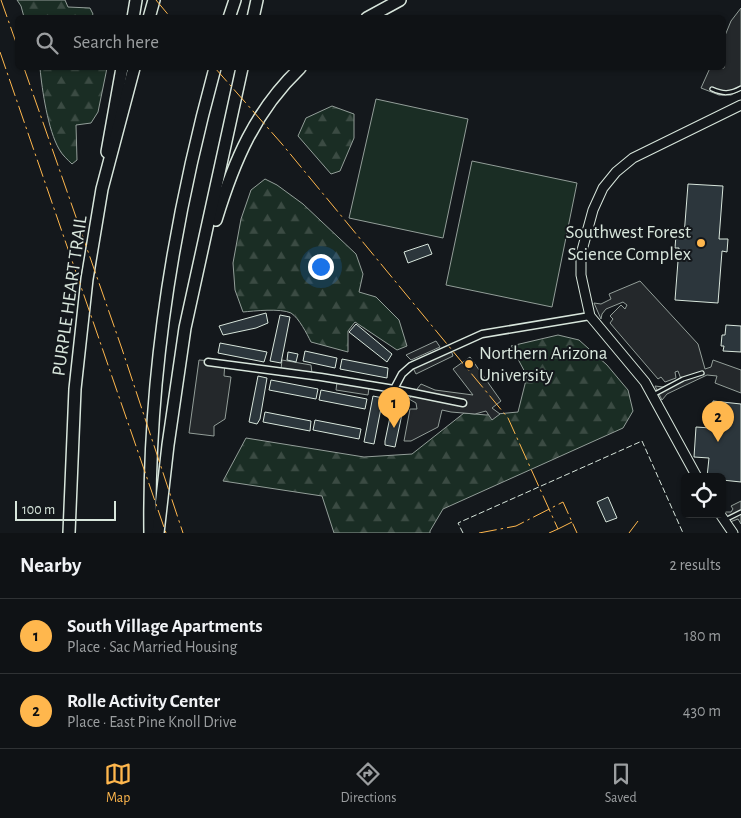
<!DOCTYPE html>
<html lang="en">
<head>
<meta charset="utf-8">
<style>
	body { margin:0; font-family:"Alegreya Sans",sans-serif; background:#1d2022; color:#f1f3f6 }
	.controls { position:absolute; right:15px; bottom:15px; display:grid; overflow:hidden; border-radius:8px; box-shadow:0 1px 4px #0004 }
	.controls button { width:45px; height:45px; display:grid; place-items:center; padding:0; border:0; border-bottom:1px solid #2f3234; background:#0f1215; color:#f1f3f6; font:25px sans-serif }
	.scale { position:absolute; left:15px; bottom:12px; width:101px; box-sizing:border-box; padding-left:5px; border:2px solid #d8e6dc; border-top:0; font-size:14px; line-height:18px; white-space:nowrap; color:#d8e6dc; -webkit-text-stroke:4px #14181c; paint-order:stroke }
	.you { position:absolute; left:320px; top:266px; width:18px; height:18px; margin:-12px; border:4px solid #fff; border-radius:50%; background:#1a73e8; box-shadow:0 0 0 8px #1a73e833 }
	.badge { display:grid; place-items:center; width:32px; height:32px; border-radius:50%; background:#ffb74d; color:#111; font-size:16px; font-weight:700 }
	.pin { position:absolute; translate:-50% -41px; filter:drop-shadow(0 1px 2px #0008) }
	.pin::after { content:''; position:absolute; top:26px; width:18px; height:15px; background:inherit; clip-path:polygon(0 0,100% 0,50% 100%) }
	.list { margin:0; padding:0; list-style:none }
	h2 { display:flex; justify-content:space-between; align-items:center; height:65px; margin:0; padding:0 20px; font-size:21px }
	h2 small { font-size:16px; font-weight:400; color:#9b9ea0 }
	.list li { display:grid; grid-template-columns:32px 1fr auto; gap:15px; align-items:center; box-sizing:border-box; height:75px; padding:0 20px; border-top:1px solid #2f3234 }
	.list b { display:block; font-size:19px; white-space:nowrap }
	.list p { margin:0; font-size:16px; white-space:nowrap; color:#9b9ea0 }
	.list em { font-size:16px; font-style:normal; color:#9b9ea0 }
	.icon { flex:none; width:28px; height:28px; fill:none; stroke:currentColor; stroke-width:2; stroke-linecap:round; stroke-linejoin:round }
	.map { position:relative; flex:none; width:741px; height:533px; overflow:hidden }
	.search { position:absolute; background:#0f1215; box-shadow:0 1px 4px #0004; left:15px; right:15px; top:15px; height:55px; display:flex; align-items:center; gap:12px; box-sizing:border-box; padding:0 18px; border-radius:8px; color:#9b9ea0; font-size:19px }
	.sheet { height:215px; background:#0f1215 }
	nav { display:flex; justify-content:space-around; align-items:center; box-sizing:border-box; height:70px; border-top:1px solid #2f3234; background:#0f1215; font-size:14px; color:#9b9ea0 }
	nav a { display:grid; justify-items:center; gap:2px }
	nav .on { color:#ffb74d }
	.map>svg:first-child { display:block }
</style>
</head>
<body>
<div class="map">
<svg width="741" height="533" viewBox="0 0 741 533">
	<defs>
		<pattern id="forest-firs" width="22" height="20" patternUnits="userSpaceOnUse" patternTransform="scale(1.25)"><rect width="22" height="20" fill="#1a2d24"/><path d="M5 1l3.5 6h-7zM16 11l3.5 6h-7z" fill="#3b4b43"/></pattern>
	</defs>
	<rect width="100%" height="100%" fill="#14181c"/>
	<g fill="url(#forest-firs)" stroke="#939e99">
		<polygon points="17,0 65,0 68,7 90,8 93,14 91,18 24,17 21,6"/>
		<path d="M40,68H107L98,112L91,123L76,125L77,160L72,164C68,160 62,155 59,149C48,130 42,90 40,68Z"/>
		<polygon points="332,106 354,114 354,138 340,171 331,174 298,136 306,118"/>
		<path d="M265,179L277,185L303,204L356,254L363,274L359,292L376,297L399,320L407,346L397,350L355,322L348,331V352L311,342C307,334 299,318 291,313C280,308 254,311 243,312L235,290L233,263L241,219L251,190Z"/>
		<polygon points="558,335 579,340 607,365 628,390 633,411 623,428 443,509 430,531 430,533 334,533 322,496 223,481 246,438 364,457 412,454 464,413 486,415 518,412 527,376 511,346"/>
	</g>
	<g fill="#1a2d24" stroke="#939e99">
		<polygon points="376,99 468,119 443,238 349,218"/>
		<polygon points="472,161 577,183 552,307 446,285"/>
	</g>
	<g fill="#24282b" stroke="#939e99">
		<polygon points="741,8 741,90 731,95 719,95 701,88 710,68 724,68 724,38 731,21"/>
		<polygon points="640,281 698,344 705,369 711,367 713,360 741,370 741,393 715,383 717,376 707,375 667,394 662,400 655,386 663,387 681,379 678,371 675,372 676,378 665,382 661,377 658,379 610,323 613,319 610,316 621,305 625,309 627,305 623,302 606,309 602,314 601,319 594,303 601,304 611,299 609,294"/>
		<polygon points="436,341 440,347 411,360 406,355"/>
		<polygon points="451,350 453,356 416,374 413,368"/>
		<polygon points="470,357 501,401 492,408 500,414 492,420 486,411 475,414 451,412 442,410 438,427 411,441 404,441 410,409 417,409 416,403 409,399 421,384 435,390 473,395 453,369"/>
		<polygon points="199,360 225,362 224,376 231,377 225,419 214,426 214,436 189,433"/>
		<polygon points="282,360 311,365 312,373 281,369"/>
		<polygon points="337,382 369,388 368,395 336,390"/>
		<polygon points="741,501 741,524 738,519 730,522 723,512 731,512 733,509 731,506"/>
	</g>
	<g fill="#2c363c" stroke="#d8e6dc">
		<polygon points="688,184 723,186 719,239 728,239 727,252 722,251 718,303 675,300 679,248 675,248 676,235 684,236"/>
		<polygon points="428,244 432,254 408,263 404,252"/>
		<circle cx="610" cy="256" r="4.5"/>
		<polygon points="266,313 268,323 256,328 223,335 219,326"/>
		<polygon points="280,315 290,317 281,363 270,361"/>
		<polygon points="356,324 392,354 387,362 349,332"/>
		<polygon points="726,325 741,326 741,352 723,351 724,346 721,346 722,335 725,335"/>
		<polygon points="220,343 267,352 264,362 218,353"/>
		<polygon points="305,351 337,358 335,368 303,361"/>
		<polygon points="288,352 298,354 296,362 287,360"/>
		<polygon points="342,359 388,368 387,378 340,369"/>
		<polygon points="258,376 267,378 260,419 257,424 249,422"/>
		<polygon points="271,380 318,389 316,399 269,390"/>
		<polygon points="321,390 367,399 365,409 319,400"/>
		<polygon points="373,396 383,398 374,444 364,442"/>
		<polygon points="394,398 405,400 395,447 385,445 385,441"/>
		<polygon points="713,401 741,404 741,482 722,480 722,477 707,477 709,458 694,457 696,427 711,428"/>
		<polygon points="265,412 311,421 310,431 263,422"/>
		<polygon points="315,420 361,429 359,439 313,430"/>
		<polygon points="608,497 617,518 606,522 597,502"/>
	</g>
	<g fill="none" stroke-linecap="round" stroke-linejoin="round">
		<g stroke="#d8e6dc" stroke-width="5.5">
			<g id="lane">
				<path d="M712,89C723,94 730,94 741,88"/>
				<polyline points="653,395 683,379 702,373"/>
				<polyline points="725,520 741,512"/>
			</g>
		</g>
		<g stroke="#d8e6dc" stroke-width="9">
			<g id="street">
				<polyline points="208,362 321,377 394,389 402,374 411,366 482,334 590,316"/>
				<polyline points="394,389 463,403"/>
			</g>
		</g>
		<g stroke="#d8e6dc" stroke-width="11">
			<g id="secondary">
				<polyline points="697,477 645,382 590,316 581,275 581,254 593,210 603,188 616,172 633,158 741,105"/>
				<polyline points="720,514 733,533"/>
			</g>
		</g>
		<g stroke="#d8e6dc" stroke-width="14">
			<g id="highway">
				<polyline points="133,18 136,0"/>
				<polyline points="149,18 154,0"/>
				<polyline points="229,18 235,0"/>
				<polyline points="253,18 257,0"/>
				<polyline points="367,18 400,0"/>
				<polyline points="107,152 122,68"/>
				<path d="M216,220C234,161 255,111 300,68"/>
				<polyline points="69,533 75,389 87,279 102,189 134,68"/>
				<path d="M150,533C148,376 174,218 215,68"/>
				<polyline points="158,533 168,445 185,328 242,68"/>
			</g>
		</g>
		<use href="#lane" stroke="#14181c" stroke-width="3"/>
		<use href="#street" stroke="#14181c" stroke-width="6"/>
		<use href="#secondary" stroke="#14181c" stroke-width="9"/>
		<use href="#highway" stroke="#14181c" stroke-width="11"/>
		<polyline stroke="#d8e6dc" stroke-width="1" stroke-dasharray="6 2.5" stroke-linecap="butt" points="463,533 458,523 642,441 683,533"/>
		<g stroke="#ffb74d" stroke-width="1" stroke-dasharray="18 4 2.5 4" stroke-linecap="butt">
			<polyline points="1,0 18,48"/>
			<polyline points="156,0 171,18"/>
			<polyline points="0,52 166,533"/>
			<polyline points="24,68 122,349 183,533"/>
			<polyline points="215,68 282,144 508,418 558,529 549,533"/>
			<polyline points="558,529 572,522"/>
			<polyline points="479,533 516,526 563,502 577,533"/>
			<polyline points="629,533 638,521"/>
		</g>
	</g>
	<g fill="#ffb74d" stroke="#14181c" stroke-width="2">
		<circle cx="701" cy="243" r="5"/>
		<circle cx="469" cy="364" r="5"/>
	</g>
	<g text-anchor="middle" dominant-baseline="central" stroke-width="4" stroke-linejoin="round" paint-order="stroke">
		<g font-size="19" fill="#d8e6dc" stroke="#14181c" text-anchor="end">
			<text x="691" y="232">Southwest Forest<tspan x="691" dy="22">Science Complex</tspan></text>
			<text x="479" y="353" text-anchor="start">Northern Arizona<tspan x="479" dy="22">University</tspan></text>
		</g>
		<g font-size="19" fill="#d8e6dc" stroke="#14181c">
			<text transform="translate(70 296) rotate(-82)">PURPLE HEART TRAIL</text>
		</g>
	</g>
</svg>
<div class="controls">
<button><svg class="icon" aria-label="locate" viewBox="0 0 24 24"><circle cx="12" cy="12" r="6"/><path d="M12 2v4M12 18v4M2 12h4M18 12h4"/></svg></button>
</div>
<div class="scale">100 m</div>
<div class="you"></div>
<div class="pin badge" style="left:394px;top:428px">1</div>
<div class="pin badge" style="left:718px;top:442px">2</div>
<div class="search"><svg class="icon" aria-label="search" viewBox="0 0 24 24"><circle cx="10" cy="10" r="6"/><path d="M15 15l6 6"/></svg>Search here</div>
</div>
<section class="sheet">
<h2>Nearby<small>2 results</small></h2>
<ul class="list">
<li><span class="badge">1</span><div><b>South Village Apartments</b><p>Place · Sac Married Housing</p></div><em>180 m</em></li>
<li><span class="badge">2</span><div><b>Rolle Activity Center</b><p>Place · East Pine Knoll Drive</p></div><em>430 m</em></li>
</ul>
</section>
<nav>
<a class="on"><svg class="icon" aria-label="map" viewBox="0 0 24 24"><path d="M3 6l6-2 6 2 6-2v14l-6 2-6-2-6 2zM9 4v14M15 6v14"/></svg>Map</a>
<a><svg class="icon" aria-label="directions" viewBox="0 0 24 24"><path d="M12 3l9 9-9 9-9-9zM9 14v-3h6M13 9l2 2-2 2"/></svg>Directions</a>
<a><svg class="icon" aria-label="saved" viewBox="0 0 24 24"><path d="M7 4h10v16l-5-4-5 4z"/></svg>Saved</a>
</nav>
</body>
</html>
